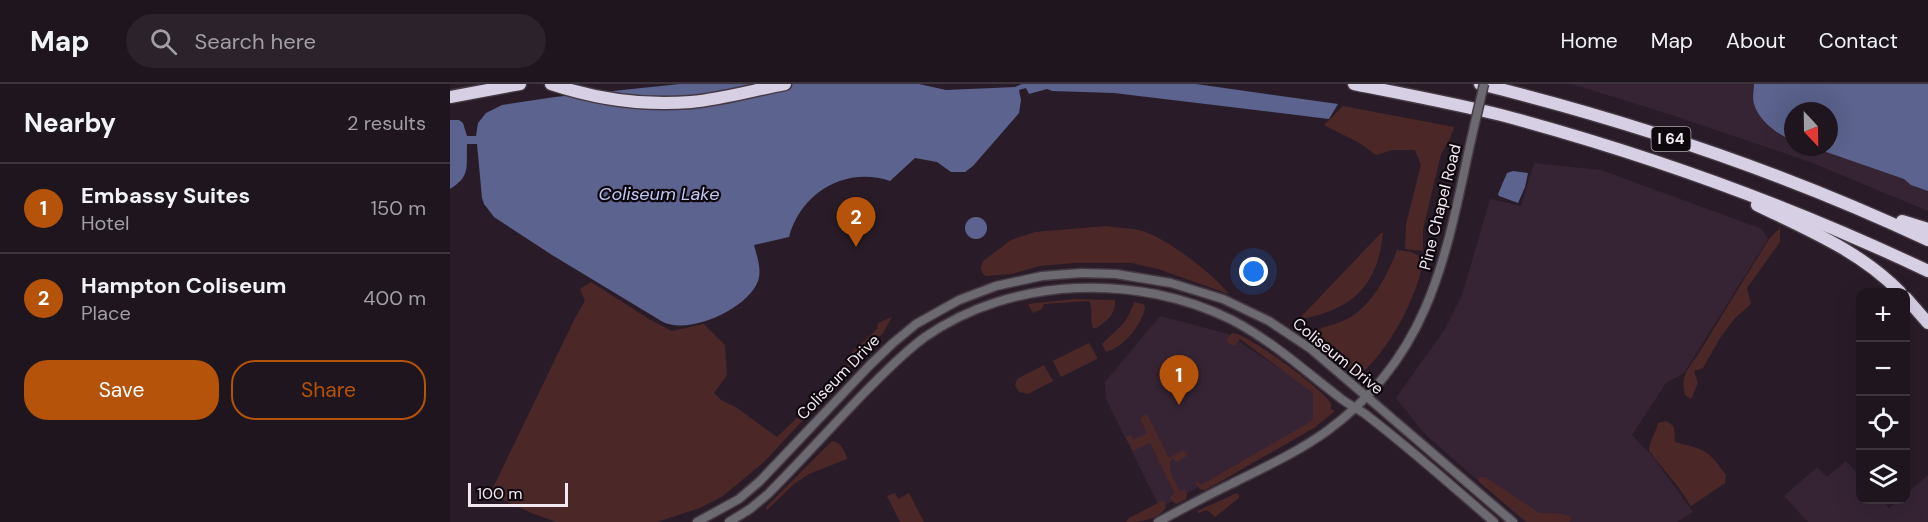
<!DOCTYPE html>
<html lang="en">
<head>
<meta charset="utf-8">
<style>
	body { margin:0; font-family:"DM Sans",sans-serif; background:#2c222b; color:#f1f3f6 }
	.controls { position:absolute; right:18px; bottom:18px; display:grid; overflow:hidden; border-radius:12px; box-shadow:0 6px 24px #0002 }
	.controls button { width:54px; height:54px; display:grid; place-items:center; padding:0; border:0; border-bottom:2px solid #3c343c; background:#1f151e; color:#f1f3f6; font:30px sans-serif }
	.compass { position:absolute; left:1334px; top:18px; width:54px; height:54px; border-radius:50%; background:#1f151e; box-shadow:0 6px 24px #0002; rotate:158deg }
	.scale { position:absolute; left:18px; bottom:15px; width:100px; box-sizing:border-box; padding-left:6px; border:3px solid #f1e8f0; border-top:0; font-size:16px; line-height:21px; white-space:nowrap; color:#f1e8f0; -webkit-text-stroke:4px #0e080e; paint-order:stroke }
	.you { position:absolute; left:804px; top:188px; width:21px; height:21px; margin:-15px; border:4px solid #fff; border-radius:50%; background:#1a73e8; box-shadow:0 0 0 9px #1a73e833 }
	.badge { display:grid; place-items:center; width:39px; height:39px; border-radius:50%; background:#b45309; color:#fff; font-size:20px; font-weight:700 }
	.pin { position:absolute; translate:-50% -50px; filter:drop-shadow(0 2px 3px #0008) }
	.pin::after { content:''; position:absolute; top:32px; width:21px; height:18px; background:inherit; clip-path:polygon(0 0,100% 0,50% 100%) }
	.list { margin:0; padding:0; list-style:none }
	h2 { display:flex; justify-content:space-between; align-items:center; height:78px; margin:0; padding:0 24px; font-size:26px }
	h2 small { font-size:20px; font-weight:400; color:#a19fa4 }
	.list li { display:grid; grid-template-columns:39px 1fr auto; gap:18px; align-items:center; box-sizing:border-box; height:90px; padding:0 24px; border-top:2px solid #3c343c }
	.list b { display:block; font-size:22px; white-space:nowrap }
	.list p { margin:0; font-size:20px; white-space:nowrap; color:#a19fa4 }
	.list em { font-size:20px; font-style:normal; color:#a19fa4 }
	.actions { display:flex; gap:12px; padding:18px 24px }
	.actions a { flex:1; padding:14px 0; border:2px solid #b45309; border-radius:24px; text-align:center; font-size:21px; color:#b45309 }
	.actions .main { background:#b45309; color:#fff }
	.icon { flex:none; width:33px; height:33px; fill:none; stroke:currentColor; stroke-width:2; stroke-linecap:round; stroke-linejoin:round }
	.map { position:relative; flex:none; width:1478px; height:438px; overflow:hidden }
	header { display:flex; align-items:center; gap:36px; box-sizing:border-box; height:84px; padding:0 30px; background:#1f151e; border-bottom:2px solid #3c343c }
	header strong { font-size:28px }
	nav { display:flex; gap:33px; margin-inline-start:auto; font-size:21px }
	.search { width:420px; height:54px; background:#2c222b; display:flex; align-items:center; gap:15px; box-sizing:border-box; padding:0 21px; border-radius:33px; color:#a19fa4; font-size:22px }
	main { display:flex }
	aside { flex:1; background:#1f151e }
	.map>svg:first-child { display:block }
</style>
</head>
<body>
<header>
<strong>Map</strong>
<div class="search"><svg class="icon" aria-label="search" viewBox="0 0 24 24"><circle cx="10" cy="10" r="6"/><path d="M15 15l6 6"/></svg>Search here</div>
<nav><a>Home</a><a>Map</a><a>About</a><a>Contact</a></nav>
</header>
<main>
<aside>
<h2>Nearby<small>2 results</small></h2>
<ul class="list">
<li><span class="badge">1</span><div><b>Embassy Suites</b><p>Hotel</p></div><em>150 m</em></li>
<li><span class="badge">2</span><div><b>Hampton Coliseum</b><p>Place</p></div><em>400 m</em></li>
</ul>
<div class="actions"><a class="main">Save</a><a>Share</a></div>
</aside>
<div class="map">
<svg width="1478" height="438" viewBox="0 0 1478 438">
	<rect width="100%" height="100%" fill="#291c28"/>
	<g fill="#362435" fill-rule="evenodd">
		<path d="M1122,0H1478V127L1360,78L1225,32ZM1343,27H1379V63H1343Z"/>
		<polygon points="1084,79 1151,86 1312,145 1318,155 1234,289 1216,299 1182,351 1204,374 1243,428 1227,438 1075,438 975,350 946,314 995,245 1012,211 1040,115 1071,122"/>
		<polygon points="710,232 778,250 866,309 866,339 710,424 656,315 655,298"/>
		<polygon points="1396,377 1410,392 1410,416 1432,416 1439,424 1449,416 1456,416 1456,410 1478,391 1478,438 1358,438 1334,412 1367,383 1377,393"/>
	</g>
	<g fill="#4c2727">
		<path d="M893,22L1004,43C1002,55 993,63 990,74L973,146V167L955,165L956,140L971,81L965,66H943L926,71L908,58L874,41Z"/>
		<path d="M657,142C667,144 679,144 689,146C716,153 762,189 779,210L708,185L681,179H624L590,182L562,190L536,192L532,189L531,183L533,177L561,156L585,148Z"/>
		<path d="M1330,144V158L1297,204L1301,220L1285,234L1270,254L1253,284L1244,287L1248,299L1241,315L1235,311C1230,293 1237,286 1247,272L1319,155Z"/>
		<path d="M931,149H933C928,201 903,225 852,235L851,233Z"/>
		<path d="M947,166L961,168L974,174C967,213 942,261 913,288H905L864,256L863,250C870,242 879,243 888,239C919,228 936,195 947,166Z"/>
		<polygon points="141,198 199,235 222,247 254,240 275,261 277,291 264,309 271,316 287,324 327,353 352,329 355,332 354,335 314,378 273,412 250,424 207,438 106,438 84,430 40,410 125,234 135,217 130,205"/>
		<path d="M624,215L665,216C666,230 657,237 646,244H643C639,235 644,225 639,217L594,220L592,225L583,229L578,220Z"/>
		<path d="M684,218L693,220L695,223C692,241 674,263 656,268L652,260C668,244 676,242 684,218Z"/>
		<polygon points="442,233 433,249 376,307 368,318 365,316 370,308 400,278 399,271 427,245 428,239"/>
		<path d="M782,249C797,249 869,303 879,317C882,320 881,321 881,325L885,327L864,344L768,399L755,406L750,405L746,400V397L751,401L863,336V309L790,255L785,262L777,258L778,253Z"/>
		<polygon points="639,259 647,273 647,275 611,293 603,277"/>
		<polygon points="594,281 603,297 578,310 569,308 565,301 567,295"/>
		<path d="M697,330L719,374L734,366L737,372L727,378L722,374C716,386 725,396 730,407L735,405L737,410L736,415L727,420L724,419L720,413L725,410L700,359L683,367L676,353L681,351L683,356L697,349L690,334Z"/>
		<path d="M1217,337L1224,343L1225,358C1256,366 1257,365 1276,391L1275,399L1241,422L1229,404L1199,367C1199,358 1206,349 1208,339Z"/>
		<path d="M382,357C391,358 395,367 397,375L359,390L344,400L317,426L316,423Z"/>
		<path d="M1030,393H1035L1089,429C1100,430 1109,428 1120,432L1121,436L1119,438H1077L1029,398L1028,395Z"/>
		<polygon points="445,409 448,415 459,409 474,438 450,438 437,412"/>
		<polygon points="787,409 789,411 789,414 765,433 757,426 749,429 747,427"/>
		<path d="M714,416L716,423C709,436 690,438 676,438L679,434Z"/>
	</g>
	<g fill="#5b638e">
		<path d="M230,0H469L496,6L565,3L572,0H746L888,20L879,35L664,9L602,7L597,5L579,10L576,4L569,6L571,16L569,29L523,82L515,88H501L487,78L465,74L440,97C396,82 351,108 339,153L304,161C307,173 312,185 308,197C298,225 239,251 213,238L102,171L44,133L34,120L32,114L27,60H17C16,83 21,92 0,105V36H9L13,39L17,52H26L28,39L36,29L52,21L105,13Z"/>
		<path d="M1304,0H1478V107L1461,101L1454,95L1362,63H1379V27H1343V57C1327,50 1309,37 1304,20C1302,14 1304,6 1304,0Z"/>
		<polygon points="1063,87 1078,89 1075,103 1068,119 1049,112 1048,110 1057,89"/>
		<circle cx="526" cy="144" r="11"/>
	</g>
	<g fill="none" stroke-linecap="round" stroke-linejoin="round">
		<g stroke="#453944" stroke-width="11">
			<g id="minor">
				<polyline points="247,438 289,415 310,397 420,281 443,259 466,240 509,216 546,202 592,192 631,189 666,190 721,199 773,215 819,237 861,265 1063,438"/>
				<path d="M279,438L300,425L318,410C351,377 382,342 415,308C434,289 453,269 475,253C563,192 688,189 782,236C822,257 854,286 889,313C898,321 910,325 919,333C962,366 1003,403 1044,438"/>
				<path d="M708,438C732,425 756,412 781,400C813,384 848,368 877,347C980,272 996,172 1021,56"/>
			</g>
		</g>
		<g stroke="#453944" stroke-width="15">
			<g id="highway">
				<path d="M101,0C146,15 193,22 241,18C273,15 304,6 335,0"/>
				<path d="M904,0C953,10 1002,19 1051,31C1197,70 1341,122 1478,187"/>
				<path d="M1030,0C1184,38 1335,89 1478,156"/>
				<polyline points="0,13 70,0"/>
				<path d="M1307,121C1358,146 1410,167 1450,208"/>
				<polyline points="1452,137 1478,145"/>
				<polyline points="1456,214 1478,239"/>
			</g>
		</g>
		<use href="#minor" stroke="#6c6971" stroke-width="8"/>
		<use href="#highway" stroke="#d7cfe4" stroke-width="12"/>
		<g stroke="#453944" stroke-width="11" stroke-linecap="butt">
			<polyline id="minor-bridge" points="1021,56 1034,0"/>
		</g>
		<use href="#minor-bridge" stroke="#6c6971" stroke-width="8"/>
	</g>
	<g text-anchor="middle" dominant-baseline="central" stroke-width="4.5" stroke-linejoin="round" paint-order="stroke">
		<rect fill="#0e080e" stroke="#ada5ac" stroke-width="1.5" x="1201.5" y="43" width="39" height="24" rx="4.5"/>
		<g font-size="15" font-weight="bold" fill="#f1e8f0">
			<text x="1221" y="55">I 64</text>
		</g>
		<g font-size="16" fill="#f1e8f0" stroke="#0e080e">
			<text transform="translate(990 123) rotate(-76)">Pine Chapel Road</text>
			<text transform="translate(888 272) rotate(39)">Coliseum Drive</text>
			<text transform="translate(388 293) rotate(-46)">Coliseum Drive</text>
		</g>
		<g font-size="18" font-style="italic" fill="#c0c9f3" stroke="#0e080e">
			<text x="209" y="110">Coliseum Lake</text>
		</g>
	</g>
</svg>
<div class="controls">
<button>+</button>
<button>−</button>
<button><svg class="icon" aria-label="locate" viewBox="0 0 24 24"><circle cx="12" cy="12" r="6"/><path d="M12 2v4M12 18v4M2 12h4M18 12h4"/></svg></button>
<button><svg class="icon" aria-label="layers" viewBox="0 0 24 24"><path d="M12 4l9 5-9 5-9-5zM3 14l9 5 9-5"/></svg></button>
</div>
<svg class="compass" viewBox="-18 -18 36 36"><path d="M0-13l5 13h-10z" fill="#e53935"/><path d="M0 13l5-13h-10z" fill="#a19fa4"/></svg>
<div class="scale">100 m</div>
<div class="you"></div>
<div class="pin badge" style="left:729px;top:321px">1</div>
<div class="pin badge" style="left:406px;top:163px">2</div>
</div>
</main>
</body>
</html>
